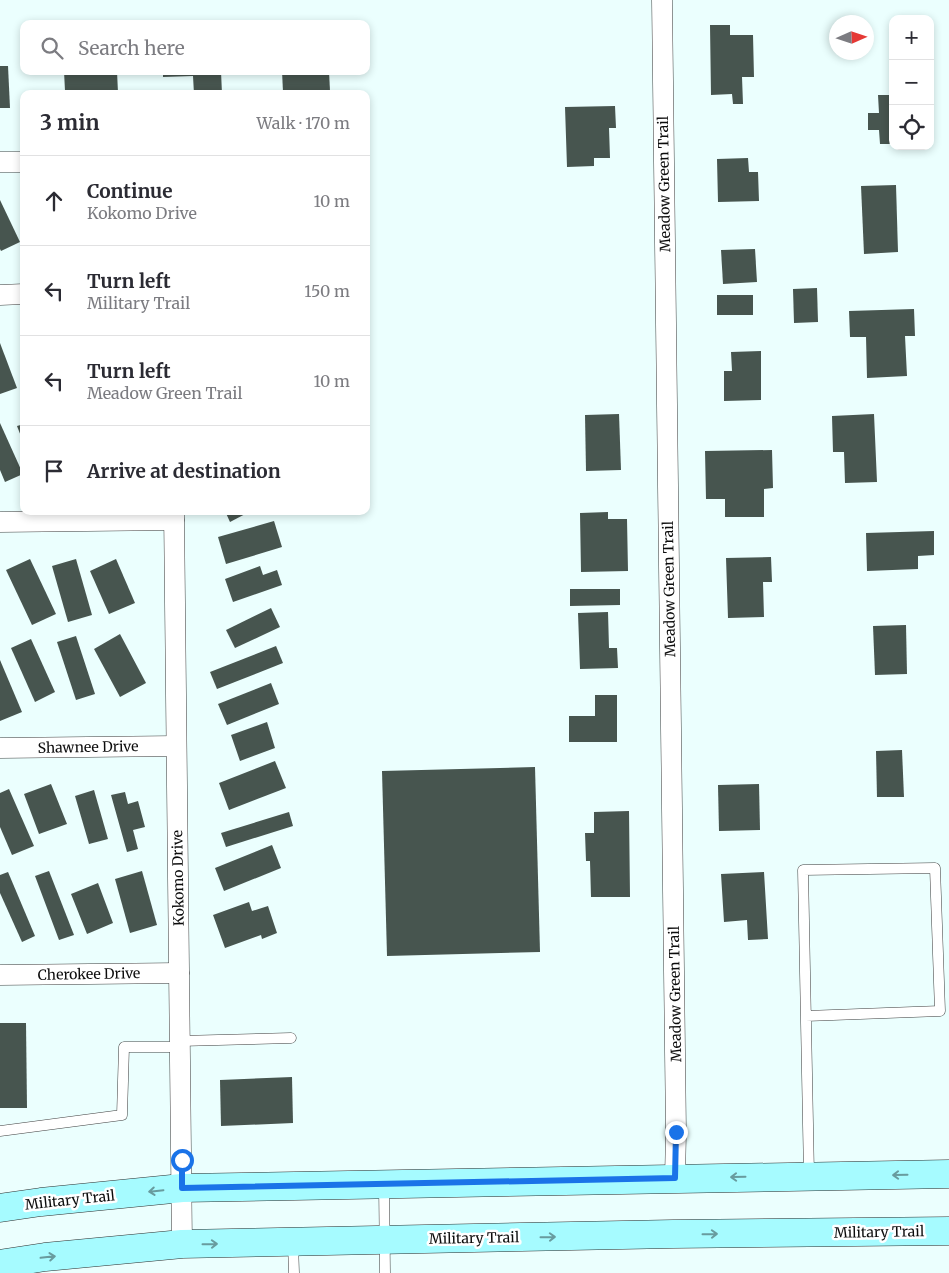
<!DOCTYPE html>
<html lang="en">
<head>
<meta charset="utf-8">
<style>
	body { margin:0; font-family:Merriweather,serif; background:#f2f2f3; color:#2b2b33 }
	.controls { position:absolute; right:15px; top:15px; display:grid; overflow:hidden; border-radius:10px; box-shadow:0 2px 8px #0003 }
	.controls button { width:45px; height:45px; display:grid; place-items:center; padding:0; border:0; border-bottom:1px solid #e1e1e2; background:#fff; color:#2b2b33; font:25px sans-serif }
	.compass { position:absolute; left:829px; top:15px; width:45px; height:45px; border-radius:50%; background:#fff; box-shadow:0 2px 8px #0003; rotate:87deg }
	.stop { position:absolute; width:15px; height:15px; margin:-11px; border:4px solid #1a73e8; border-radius:50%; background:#fff }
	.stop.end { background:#1a73e8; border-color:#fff; box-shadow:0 1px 5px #0008 }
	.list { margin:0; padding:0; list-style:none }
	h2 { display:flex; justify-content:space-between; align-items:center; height:65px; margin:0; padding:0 20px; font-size:21px }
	h2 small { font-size:16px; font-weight:400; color:#7c7c81 }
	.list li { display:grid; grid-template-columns:32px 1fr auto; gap:15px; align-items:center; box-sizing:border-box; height:90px; padding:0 20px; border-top:1px solid #e1e1e2 }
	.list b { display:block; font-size:19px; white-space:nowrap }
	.list p { margin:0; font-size:16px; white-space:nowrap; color:#7c7c81 }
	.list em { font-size:16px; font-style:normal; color:#7c7c81 }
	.icon { flex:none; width:28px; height:28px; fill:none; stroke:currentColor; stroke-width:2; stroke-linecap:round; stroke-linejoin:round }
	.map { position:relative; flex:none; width:949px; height:1273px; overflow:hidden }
	.search { position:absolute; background:#fff; box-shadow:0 2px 8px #0003; left:20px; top:20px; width:350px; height:55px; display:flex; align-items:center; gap:12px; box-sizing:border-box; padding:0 18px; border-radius:10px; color:#7c7c81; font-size:19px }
	.panel { position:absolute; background:#fff; box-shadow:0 2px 8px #0003; left:20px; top:90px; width:350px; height:425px; border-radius:10px }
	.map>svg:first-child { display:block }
</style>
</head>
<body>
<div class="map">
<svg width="949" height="1273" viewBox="0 0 949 1273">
	<rect width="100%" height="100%" fill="#ebfffe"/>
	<g fill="#47554f">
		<polygon points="710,25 730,25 730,35 753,35 754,77 742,77 743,104 733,104 732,94 711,95"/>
		<polygon points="0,66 8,66 10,108 0,108"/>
		<polygon points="64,71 117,71 118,93 61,94 60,91 65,91"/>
		<polygon points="163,71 221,71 222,94 194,94 193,76 163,77"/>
		<polygon points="282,71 329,71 330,91 283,92"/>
		<polygon points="878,95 893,95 893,144 880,144 879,130 868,130 868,113 879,113"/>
		<polygon points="615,106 616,128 609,128 610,158 594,158 594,166 567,167 565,107"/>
		<polygon points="748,158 749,172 758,172 759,201 718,202 717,159"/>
		<polygon points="896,185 898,252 864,254 861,186"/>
		<polygon points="0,200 20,242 1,251 0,249"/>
		<polygon points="755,249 757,282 723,284 721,250"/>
		<polygon points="817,288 818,322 794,323 793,289"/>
		<rect x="717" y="295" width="36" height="20"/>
		<polygon points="914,309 915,336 905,336 907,376 867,378 866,337 850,337 849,311"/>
		<polygon points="0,343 17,388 0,394"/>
		<polygon points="761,351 761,400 724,401 724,371 732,371 731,352"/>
		<polygon points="619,414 621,470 586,471 585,415"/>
		<polygon points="874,414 877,482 845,483 844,452 833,452 832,416"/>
		<polygon points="0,423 23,474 5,482 0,470"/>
		<polygon points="24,424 24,444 17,426"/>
		<polygon points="772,450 773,488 764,489 764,517 725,517 725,499 706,499 705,451"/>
		<polygon points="225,511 251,511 230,522"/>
		<polygon points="608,512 608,519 627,519 628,571 581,572 580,513"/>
		<polygon points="274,521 282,547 226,564 218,537"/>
		<polygon points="934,531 934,555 918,556 918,569 867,571 866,533"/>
		<polygon points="771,557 772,582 763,582 764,617 728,618 726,558"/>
		<polygon points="30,559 56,614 32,625 6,570"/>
		<polygon points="76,559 92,615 68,622 52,566"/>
		<polygon points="116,559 135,603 109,614 90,571"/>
		<polygon points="260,566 263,575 277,570 282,585 233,602 225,579"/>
		<polygon points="570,589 620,589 620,605 570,606"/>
		<polygon points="271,608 280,627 235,648 226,630"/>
		<polygon points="608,612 609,648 617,648 618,668 580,669 578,613"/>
		<polygon points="906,625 907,674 875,675 873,626"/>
		<polygon points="120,634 146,683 120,697 94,649"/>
		<polygon points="76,636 95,694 76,700 57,642"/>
		<polygon points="31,639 55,692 35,702 11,648"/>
		<polygon points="276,646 283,663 217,689 210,672"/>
		<polygon points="0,660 22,712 0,721"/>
		<polygon points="271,683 279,704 227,725 218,704"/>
		<polygon points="595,695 617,695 617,742 569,742 569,716 595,716"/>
		<polygon points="267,722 275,748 240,761 231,735"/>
		<polygon points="902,750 904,797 877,797 876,751"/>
		<polygon points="275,761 286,788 229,810 219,783"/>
		<polygon points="535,767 540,952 387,956 382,771"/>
		<polygon points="51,784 67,824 39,834 24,794"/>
		<polygon points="759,784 760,830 719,831 718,785"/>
		<polygon points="9,789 34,846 12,855 0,827 0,793"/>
		<polygon points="94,790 108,839 89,844 75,796"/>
		<polygon points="125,792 128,804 138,801 145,827 133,830 138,849 127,852 111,795"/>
		<polygon points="629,811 630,897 591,897 590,861 586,861 585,833 594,833 594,812"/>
		<polygon points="289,812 293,826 226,847 221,833"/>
		<polygon points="272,845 281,868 224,891 215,868"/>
		<polygon points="49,871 74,935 59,940 35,876"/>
		<polygon points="142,871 157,925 130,933 115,879"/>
		<polygon points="8,872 35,936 22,942 0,893 0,875"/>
		<polygon points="764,872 768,939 748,940 747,920 724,922 721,874"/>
		<polygon points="98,883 113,923 87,934 71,894"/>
		<polygon points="249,902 252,911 268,906 277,933 262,939 261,935 225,948 213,915"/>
		<polygon points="0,1023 26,1023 27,1108 0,1108"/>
		<polygon points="292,1077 293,1123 221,1126 220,1080"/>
	</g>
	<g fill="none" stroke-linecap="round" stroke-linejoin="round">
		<g stroke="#3f3f3f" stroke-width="11">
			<g id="service">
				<path d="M806,1016L940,1011L935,868L803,870C805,972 807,1074 809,1175"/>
				<polyline points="180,1041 291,1038"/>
				<polyline points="0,1131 122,1115 124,1047 180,1047"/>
				<polyline points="384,1185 385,1273"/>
				<polyline points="293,1243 294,1273"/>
			</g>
		</g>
		<g stroke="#3f3f3f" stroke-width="21">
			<g id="minor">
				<polyline points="662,0 676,1132 675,1178"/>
				<polyline points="0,162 24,162"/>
				<polyline points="0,295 24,294"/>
				<polyline points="174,511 182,1244"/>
				<polyline points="0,522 174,520"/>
				<polyline points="0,748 176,746"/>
				<polyline points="0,975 179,973"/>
			</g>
		</g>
		<g stroke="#2e2e2e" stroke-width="29">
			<g id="secondary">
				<polyline points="0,1208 41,1202 182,1188 949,1174"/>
				<polyline points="0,1264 45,1257 182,1244 673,1234 949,1231"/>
			</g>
		</g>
		<use href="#service" stroke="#fff" stroke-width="10"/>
		<use href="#minor" stroke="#fff" stroke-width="20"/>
		<use href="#secondary" stroke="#a6fbff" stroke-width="28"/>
	</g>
	<defs><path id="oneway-shaft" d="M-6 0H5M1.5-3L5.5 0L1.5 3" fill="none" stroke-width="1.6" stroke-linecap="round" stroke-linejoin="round" transform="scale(1.25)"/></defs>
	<g stroke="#689b9e">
		<use href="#oneway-shaft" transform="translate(900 1175) rotate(179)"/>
		<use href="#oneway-shaft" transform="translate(738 1177) rotate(179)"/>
		<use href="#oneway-shaft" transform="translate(156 1191) rotate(174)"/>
		<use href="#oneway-shaft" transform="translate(710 1234) rotate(-1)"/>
		<use href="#oneway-shaft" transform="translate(548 1237) rotate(-1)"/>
		<use href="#oneway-shaft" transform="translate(210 1244) rotate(-1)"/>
		<use href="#oneway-shaft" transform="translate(48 1257) rotate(-6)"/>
	</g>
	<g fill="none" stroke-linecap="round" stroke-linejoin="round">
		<polyline stroke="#1a73e8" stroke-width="6" points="182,1160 182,1188 675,1178 676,1132"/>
	</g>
	<g text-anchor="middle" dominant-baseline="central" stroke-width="5" stroke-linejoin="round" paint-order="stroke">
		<g font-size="14" fill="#0c0c0c" stroke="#fff">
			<text transform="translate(664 184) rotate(-91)">Meadow Green Trail</text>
			<text transform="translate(669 589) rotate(-91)">Meadow Green Trail</text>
			<text transform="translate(88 747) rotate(-1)">Shawnee Drive</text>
			<text transform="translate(178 878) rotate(-91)">Kokomo Drive</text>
			<text transform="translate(89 974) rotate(-1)">Cherokee Drive</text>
			<text transform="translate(675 994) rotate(-91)">Meadow Green Trail</text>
			<text transform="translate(70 1200) rotate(-6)">Military Trail</text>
			<text transform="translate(879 1232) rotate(-1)">Military Trail</text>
			<text transform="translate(474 1238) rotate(-1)">Military Trail</text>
		</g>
	</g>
</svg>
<div class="controls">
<button>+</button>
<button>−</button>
<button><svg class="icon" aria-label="locate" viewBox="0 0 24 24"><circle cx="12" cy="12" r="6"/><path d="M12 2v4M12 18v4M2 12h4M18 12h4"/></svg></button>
</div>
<svg class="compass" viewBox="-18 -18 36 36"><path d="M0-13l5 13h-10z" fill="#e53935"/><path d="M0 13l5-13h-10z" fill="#7c7c81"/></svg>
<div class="stop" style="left:182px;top:1160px"></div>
<div class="stop end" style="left:676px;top:1132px"></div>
<div class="search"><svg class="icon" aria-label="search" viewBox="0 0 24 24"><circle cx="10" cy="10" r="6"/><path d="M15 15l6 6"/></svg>Search here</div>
<section class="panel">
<h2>3 min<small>Walk · 170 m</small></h2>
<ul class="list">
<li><svg class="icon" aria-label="ahead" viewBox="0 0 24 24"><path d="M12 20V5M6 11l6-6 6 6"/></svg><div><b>Continue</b><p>Kokomo Drive</p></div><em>10 m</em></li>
<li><svg class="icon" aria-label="left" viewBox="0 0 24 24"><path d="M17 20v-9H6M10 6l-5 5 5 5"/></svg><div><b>Turn left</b><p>Military Trail</p></div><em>150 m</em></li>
<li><svg class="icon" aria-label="left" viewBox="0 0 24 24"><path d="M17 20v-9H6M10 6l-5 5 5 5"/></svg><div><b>Turn left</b><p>Meadow Green Trail</p></div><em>10 m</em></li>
<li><svg class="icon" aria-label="arrive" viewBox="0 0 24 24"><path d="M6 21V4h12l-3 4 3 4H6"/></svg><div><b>Arrive at destination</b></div></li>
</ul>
</section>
</div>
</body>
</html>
